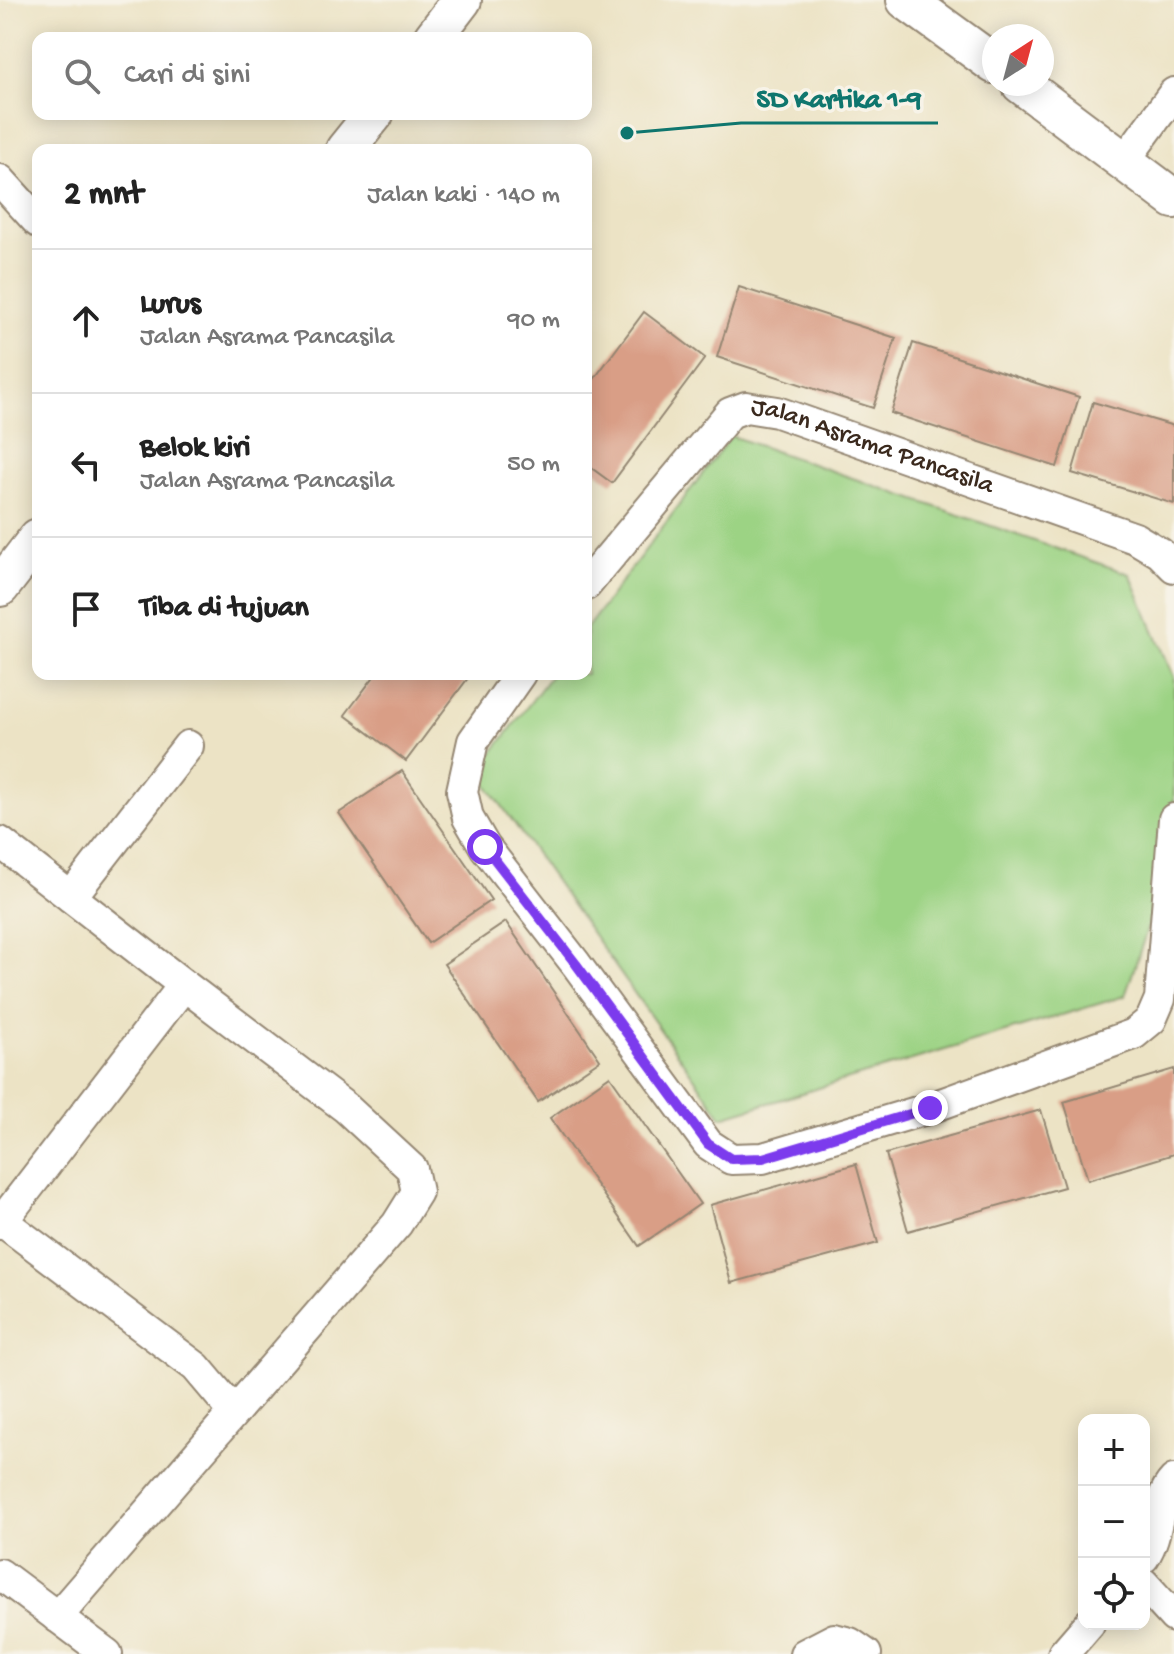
<!DOCTYPE html>
<html lang="id">
<head>
<meta charset="utf-8">
<style>
	body { margin:0; font-family:"Gochi Hand",sans-serif; background:#f6f6f6; color:#222 }
	.controls { position:absolute; right:24px; bottom:24px; display:grid; overflow:hidden; border-radius:16px; box-shadow:0 4px 20px #0003 }
	.controls button { width:72px; height:72px; display:grid; place-items:center; padding:0; border:0; border-bottom:2px solid #e0e0e0; background:#fff; color:#222; font:40px sans-serif }
	.compass { position:absolute; left:982px; top:24px; width:72px; height:72px; border-radius:50%; background:#fff; box-shadow:0 4px 20px #0003; rotate:36deg }
	.stop { position:absolute; width:24px; height:24px; margin:-18px; border:6px solid #7c3aed; border-radius:50%; background:#fff }
	.stop.end { background:#7c3aed; border-color:#fff; box-shadow:0 2px 8px #0008 }
	.list { margin:0; padding:0; list-style:none }
	h2 { display:flex; justify-content:space-between; align-items:center; height:104px; margin:0; padding:0 32px; font-size:34px }
	h2 small { font-size:26px; font-weight:400; color:#767676 }
	.list li { display:grid; grid-template-columns:52px 1fr auto; gap:24px; align-items:center; box-sizing:border-box; height:144px; padding:0 32px; border-top:2px solid #e0e0e0 }
	.list b { display:block; font-size:30px; white-space:nowrap }
	.list p { margin:0; font-size:26px; white-space:nowrap; color:#767676 }
	.list em { font-size:26px; font-style:normal; color:#767676 }
	.icon { flex:none; width:44px; height:44px; fill:none; stroke:currentColor; stroke-width:2; stroke-linecap:round; stroke-linejoin:round }
	.map { position:relative; flex:none; width:1174px; height:1654px; overflow:hidden }
	.search { position:absolute; background:#fff; box-shadow:0 4px 20px #0003; left:32px; top:32px; width:560px; height:88px; display:flex; align-items:center; gap:20px; box-sizing:border-box; padding:0 28px; border-radius:16px; color:#767676; font-size:30px }
	.panel { position:absolute; background:#fff; box-shadow:0 4px 20px #0003; left:32px; top:144px; width:560px; height:536px; border-radius:16px }
	.map>svg:first-child { display:block }
</style>
</head>
<body>
<div class="map">
<svg width="1174" height="1654" viewBox="0 0 1174 1654">
	<rect width="100%" height="100%" fill="#f7f3e8"/>
	<filter id="ink" filterUnits="userSpaceOnUse"><feTurbulence type="fractalNoise" baseFrequency=".0125" numOctaves="2"/><feDisplacementMap in="SourceGraphic" scale="16" xChannelSelector="R" yChannelSelector="G"/><feConvolveMatrix kernelMatrix="1 2 1 2 8 2 1 2 1" color-interpolation-filters="sRGB"/></filter>
	<filter id="wash" filterUnits="userSpaceOnUse"><feTurbulence type="fractalNoise" baseFrequency=".006" numOctaves="4" result="noise"/><feDisplacementMap in="SourceGraphic" scale="32" xChannelSelector="R" yChannelSelector="G"/><feGaussianBlur stdDeviation="1.8" result="paint"/><feColorMatrix in="noise" values="0 0 0 0 0 0 0 0 0 0 0 0 0 0 0 0 0 1.4 0 .05"/><feComposite in="paint" operator="in"/></filter>
	<g filter="url(#wash)">
		<rect width="100%" height="100%" fill="#ece3c5"/>
		<polygon fill="#9cd384" stroke="#6c7e51" stroke-width="2" points="731,436 1130,574 1174,677 1174,848 1125,996 722,1117 478,772 552,674 586,674 586,629"/>
		<g id="blocks">
			<g fill="#d99e86">
				<polygon points="739,287 896,338 873,408 717,357"/>
				<polygon points="644,312 705,358 612,483 586,464 586,390"/>
				<polygon points="913,343 1079,397 1057,467 891,413"/>
				<polygon points="1093,402 1174,426 1174,504 1072,473"/>
				<polygon points="376,674 471,674 406,761 345,715"/>
				<polygon points="402,771 491,900 428,943 339,813"/>
				<polygon points="506,922 600,1060 538,1102 444,964"/>
				<polygon points="1174,1069 1174,1154 1088,1180 1064,1102"/>
				<polygon points="610,1076 700,1204 639,1246 550,1118"/>
				<polygon points="1041,1110 1064,1187 908,1231 886,1154"/>
				<polygon points="856,1164 878,1243 731,1283 710,1205"/>
			</g>
		</g>
	</g>
	<g filter="url(#ink)">
		<use href="#blocks" fill-opacity="0" stroke="#948672" stroke-width="2"/>
		<g fill="none" stroke-linecap="round" stroke-linejoin="round">
			<g stroke="#948672" stroke-width="34">
				<g id="minor">
					<polyline points="1125,160 1174,93"/>
					<polyline points="0,180 38,222"/>
					<path id="s1" d="M586,585L730,413L746,407L777,412L1135,538L1160,553L1174,567"/>
					<polyline points="520,674 473,741 462,791 468,818 485,847 576,964 708,1144 731,1159 763,1158 930,1108 1134,1034 1151,1020 1160,999 1174,819"/>
					<polyline points="0,842 184,985 346,1108 412,1169 417,1192 397,1224 57,1617"/>
					<polyline points="71,897 188,746"/>
					<polyline points="2,1221 196,1367 234,1412"/>
					<polyline points="0,1224 184,985"/>
					<path d="M1144,1557C1161,1531 1155,1500 1174,1480"/>
					<polyline points="0,1574 107,1654"/>
					<polyline points="1144,1584 1174,1617"/>
					<polyline points="805,1654 834,1639 850,1643 866,1654"/>
					<polyline points="1063,1654 1089,1624"/>
				</g>
			</g>
			<g stroke="#948672" stroke-width="42">
				<g id="major">
					<polyline points="906,0 994,64"/>
					<polyline points="433,38 462,0"/>
					<polyline points="1021,84 1174,199"/>
					<polyline points="345,150 374,114"/>
					<polyline points="0,587 38,538"/>
				</g>
			</g>
			<use href="#minor" stroke="#fff" stroke-width="30"/>
			<use href="#major" stroke="#fff" stroke-width="38"/>
		</g>
	</g>
	<g fill="none" stroke-linecap="round" stroke-linejoin="round" filter="url(#ink)">
		<polyline stroke="#7c3aed" stroke-width="10" points="485,847 576,964 708,1144 731,1159 763,1158 930,1108"/>
	</g>
	<g text-anchor="middle" dominant-baseline="central" stroke-width="7" stroke-linejoin="round" paint-order="stroke">
		<g font-size="26" fill="#3b2a1e" stroke="#f7f3e8">
			<text stroke="none"><textPath href="#s1" startOffset="374">Jalan Asrama Pancasila</textPath></text>
		</g>
	</g>
	<path fill="none" stroke="#0f766e" stroke-width="3" d="M627 133L741 123H938"/>
	<circle fill="#0f766e" stroke="#f7f3e8" stroke-width="3" cx="627" cy="133" r="8"/>
	<g font-size="28" text-anchor="middle" font-weight="bold" fill="#0f766e" stroke="#f7f3e8" stroke-width="7" stroke-linejoin="round" paint-order="stroke">
		<text x="839" y="107">SD Kartika 1-9</text>
	</g>
</svg>
<div class="controls">
<button>+</button>
<button>−</button>
<button><svg class="icon" aria-label="locate" viewBox="0 0 24 24"><circle cx="12" cy="12" r="6"/><path d="M12 2v4M12 18v4M2 12h4M18 12h4"/></svg></button>
</div>
<svg class="compass" viewBox="-18 -18 36 36"><path d="M0-13l5 13h-10z" fill="#e53935"/><path d="M0 13l5-13h-10z" fill="#767676"/></svg>
<div class="stop" style="left:485px;top:847px"></div>
<div class="stop end" style="left:930px;top:1108px"></div>
<div class="search"><svg class="icon" aria-label="search" viewBox="0 0 24 24"><circle cx="10" cy="10" r="6"/><path d="M15 15l6 6"/></svg>Cari di sini</div>
<section class="panel">
<h2>2 mnt<small>Jalan kaki · 140 m</small></h2>
<ul class="list">
<li><svg class="icon" aria-label="ahead" viewBox="0 0 24 24"><path d="M12 20V5M6 11l6-6 6 6"/></svg><div><b>Lurus</b><p>Jalan Asrama Pancasila</p></div><em>90 m</em></li>
<li><svg class="icon" aria-label="left" viewBox="0 0 24 24"><path d="M17 20v-9H6M10 6l-5 5 5 5"/></svg><div><b>Belok kiri</b><p>Jalan Asrama Pancasila</p></div><em>50 m</em></li>
<li><svg class="icon" aria-label="arrive" viewBox="0 0 24 24"><path d="M6 21V4h12l-3 4 3 4H6"/></svg><div><b>Tiba di tujuan</b></div></li>
</ul>
</section>
</div>
</body>
</html>
